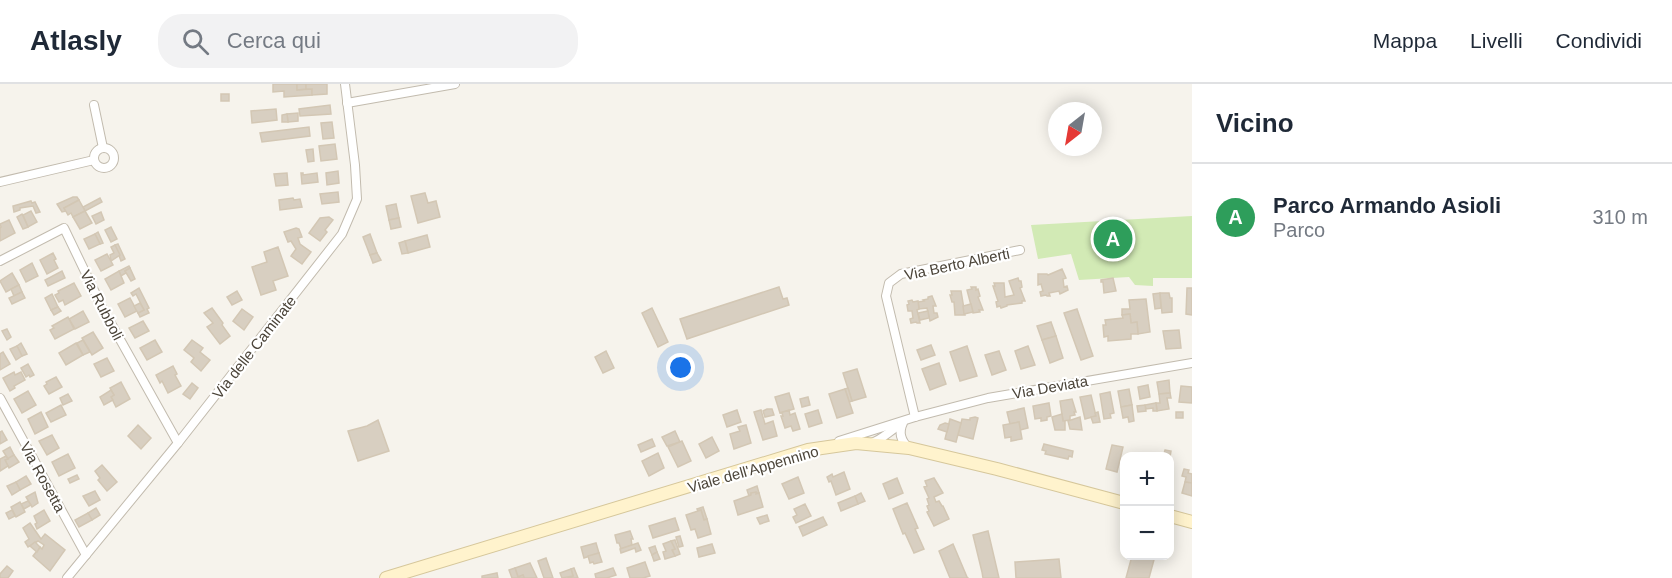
<!DOCTYPE html>
<html lang="it">
<head>
<meta charset="utf-8">
<style>
	body { margin:0; font-family:Arial,sans-serif; background:#f2f2f3; color:#1f2937 }
	.controls { position:absolute; right:18px; bottom:18px; display:grid; overflow:hidden; border-radius:12px; box-shadow:0 3px 15px #0003 }
	.controls button { width:54px; height:54px; display:grid; place-items:center; padding:0; border:0; border-bottom:2px solid #e0e1e3; background:#fff; color:#1f2937; font:30px sans-serif }
	.compass { position:absolute; left:1048px; top:18px; width:54px; height:54px; border-radius:50%; background:#fff; box-shadow:0 3px 15px #0003; rotate:211deg }
	.you { position:absolute; left:681px; top:284px; width:21px; height:21px; margin:-15px; border:4px solid #fff; border-radius:50%; background:#1a73e8; box-shadow:0 0 0 9px #1a73e833 }
	.badge { display:grid; place-items:center; width:39px; height:39px; border-radius:50%; background:#ea580c; color:#fff; font-size:20px; font-weight:700 }
	.pin { position:absolute; translate:-50% -50%; border:3px solid #fff; box-shadow:0 2px 6px #0006 }
	.list { margin:0; padding:0; list-style:none }
	h2 { display:flex; justify-content:space-between; align-items:center; height:78px; margin:0; padding:0 24px; font-size:26px }
	h2 small { font-size:20px; font-weight:400; color:#747a83 }
	.list li { display:grid; grid-template-columns:39px 1fr auto; gap:18px; align-items:center; box-sizing:border-box; height:108px; padding:0 24px; border-top:2px solid #e0e1e3 }
	.list b { display:block; font-size:22px; white-space:nowrap }
	.list p { margin:0; font-size:20px; white-space:nowrap; color:#747a83 }
	.list em { font-size:20px; font-style:normal; color:#747a83 }
	.icon { flex:none; width:33px; height:33px; fill:none; stroke:currentColor; stroke-width:2; stroke-linecap:round; stroke-linejoin:round }
	.map { position:relative; flex:none; width:1192px; height:494px; overflow:hidden }
	header { display:flex; align-items:center; gap:36px; box-sizing:border-box; height:84px; padding:0 30px; background:#fff; border-bottom:2px solid #e0e1e3 }
	header strong { font-size:28px }
	nav { display:flex; gap:33px; margin-inline-start:auto; font-size:21px }
	.search { width:420px; height:54px; background:#f2f2f3; display:flex; align-items:center; gap:15px; box-sizing:border-box; padding:0 21px; border-radius:24px; color:#747a83; font-size:22px }
	main { display:flex }
	aside { flex:1; background:#fff }
	.map>svg:first-child { display:block }
</style>
</head>
<body>
<header>
<strong>Atlasly</strong>
<div class="search"><svg class="icon" aria-label="search" viewBox="0 0 24 24"><circle cx="10" cy="10" r="6"/><path d="M15 15l6 6"/></svg>Cerca qui</div>
<nav><a>Mappa</a><a>Livelli</a><a>Condividi</a></nav>
</header>
<main>
<div class="map">
<svg width="1192" height="494" viewBox="0 0 1192 494">
	<rect width="100%" height="100%" fill="#f6f3ec"/>
	<polygon fill="#d2eab5" points="1192,132 1192,194 1153,194 1153,202 1135,201 1129,193 1079,196 1071,170 1038,175 1031,141"/>
	<g fill="#d8cfc1" stroke="#d3c7b4" stroke-width="1.5">
		<polygon points="273,0 297,0 297,6 312,5 312,11 284,13 284,7 273,8"/>
		<polygon points="297,0 306,0 306,5 297,6"/>
		<polygon points="306,0 327,0 327,10 312,11 312,5 306,5"/>
		<rect x="221" y="10" width="8" height="7"/>
		<polygon points="330,21 331,30 300,32 299,25"/>
		<polygon points="276,25 277,36 252,39 251,27"/>
		<polygon points="298,29 298,37 288,38 287,30"/>
		<polygon points="287,30 288,38 282,38 282,31"/>
		<polygon points="332,38 334,54 323,55 321,39"/>
		<polygon points="309,43 310,52 262,58 260,49"/>
		<polygon points="335,60 337,75 321,77 319,62"/>
		<polygon points="313,65 314,77 308,78 306,66"/>
		<polygon points="338,87 339,99 327,101 326,89"/>
		<polygon points="287,89 288,101 276,102 274,90"/>
		<polygon points="301,89 303,89 303,91 317,89 318,98 302,100"/>
		<polygon points="338,108 339,118 322,120 320,110"/>
		<polygon points="425,109 428,119 436,117 440,133 418,139 411,112"/>
		<polygon points="73,113 77,113 79,116 64,124 66,127 62,128 57,120"/>
		<polygon points="100,114 102,118 85,127 83,123"/>
		<polygon points="293,114 294,116 300,115 302,123 280,126 279,116"/>
		<polygon points="79,116 85,127 73,133 71,129 68,131 64,124"/>
		<polygon points="31,117 32,119 35,118 40,128 36,129 33,122 20,124 20,126 14,128 13,122"/>
		<polygon points="396,120 399,134 389,136 386,122"/>
		<polygon points="31,127 37,138 28,143 23,131"/>
		<polygon points="85,127 92,139 80,145 73,133"/>
		<polygon points="101,128 104,136 96,140 92,132"/>
		<polygon points="22,130 28,143 23,145 17,133"/>
		<polygon points="329,133 333,136 325,146 327,148 320,157 309,149 320,134"/>
		<polygon points="399,134 401,143 391,145 389,136"/>
		<polygon points="9,136 15,149 0,157 0,144 1,143 0,140"/>
		<polygon points="111,143 117,155 111,158 105,146"/>
		<polygon points="296,144 299,145 302,153 298,154 300,160 311,168 302,180 291,172 296,165 291,157 288,158 284,148"/>
		<polygon points="98,148 103,159 100,160 95,150"/>
		<polygon points="95,150 100,160 89,165 84,155"/>
		<polygon points="370,150 377,169 370,171 363,153"/>
		<polygon points="427,151 430,163 408,169 405,157"/>
		<polygon points="405,157 408,169 402,170 399,159"/>
		<polygon points="118,160 125,175 121,177 115,161"/>
		<polygon points="115,161 120,171 111,177 110,171 114,169 111,163"/>
		<polygon points="278,163 288,192 273,197 276,206 261,211 252,183 267,178 264,168"/>
		<polygon points="53,169 56,175 54,176 58,184 47,190 40,176"/>
		<polygon points="377,169 381,176 373,179 370,171"/>
		<polygon points="107,170 113,181 101,187 95,176"/>
		<polygon points="32,179 38,192 26,198 20,186"/>
		<polygon points="129,182 130,184 125,187 126,189 121,192 119,187"/>
		<polygon points="130,184 135,195 131,197 125,187"/>
		<polygon points="1062,185 1066,194 1063,195 1064,203 1067,202 1068,206 1060,210 1059,207 1049,209 1050,212 1047,212 1046,211 1041,212 1040,208 1043,207 1041,200 1038,201 1038,190 1047,190 1048,191"/>
		<polygon points="62,187 65,194 48,202 45,196"/>
		<polygon points="119,187 124,199 111,206 105,195"/>
		<polygon points="12,189 19,201 6,208 0,197"/>
		<polygon points="1018,194 1019,197 1021,197 1022,203 1020,204 1025,217 1022,217 1022,219 1007,221 1007,222 1001,224 1000,222 997,223 996,218 998,217 993,202 995,202 994,199 1004,199 1005,213 1014,211 1009,197"/>
		<polygon points="1113,194 1116,207 1104,209 1103,198 1101,198 1101,196"/>
		<polygon points="74,199 81,212 65,221 63,216 59,218 55,211 59,209 58,207"/>
		<polygon points="19,201 22,208 14,212 11,205"/>
		<polygon points="779,203 783,215 787,214 789,221 687,255 680,235"/>
		<polygon points="971,203 976,203 976,206 978,205 980,212 978,213 983,226 979,226 980,228 973,229 967,206 972,205"/>
		<polygon points="139,204 149,224 147,225 149,229 140,233 138,229 144,226 136,210 133,212 131,209"/>
		<polygon points="1187,204 1192,204 1192,231 1186,230"/>
		<polygon points="237,207 242,216 232,221 227,213"/>
		<polygon points="951,207 961,207 965,231 955,231 954,218 952,218 950,211 952,211"/>
		<polygon points="22,208 25,214 12,220 9,214"/>
		<polygon points="1160,209 1161,224 1155,225 1153,210"/>
		<polygon points="1160,209 1169,209 1170,214 1172,214 1172,228 1162,229"/>
		<polygon points="52,210 58,223 51,226 45,214"/>
		<polygon points="932,212 936,222 933,222 934,229 937,229 938,233 930,237 927,224 919,225 918,218 924,217 923,216 928,215 928,213"/>
		<polygon points="130,214 137,227 125,233 118,220"/>
		<polygon points="1146,215 1150,248 1138,250 1137,238 1131,239 1130,230 1122,231 1122,225 1130,225 1129,216"/>
		<polygon points="912,216 913,218 918,217 919,225 917,226 920,239 917,239 916,238 911,239 910,235 913,234 912,227 908,227 907,221 909,220 908,217"/>
		<polygon points="140,219 144,226 138,229 134,222"/>
		<polygon points="971,220 973,228 964,230 963,222"/>
		<polygon points="58,223 61,227 54,231 51,226"/>
		<polygon points="212,224 223,239 222,241 230,252 220,260 207,243 213,239 204,229"/>
		<polygon points="652,224 668,258 658,263 642,229"/>
		<polygon points="242,225 253,233 244,246 233,237"/>
		<polygon points="1077,225 1093,272 1081,276 1064,229"/>
		<polygon points="83,227 89,238 75,245 69,235"/>
		<polygon points="928,227 929,234 920,236 918,229"/>
		<polygon points="1130,230 1131,239 1137,238 1138,250 1131,250 1131,255 1108,257 1108,252 1104,253 1103,241 1106,241 1105,236 1123,234 1122,231"/>
		<polygon points="68,233 74,245 55,255 50,246 54,244 52,242"/>
		<polygon points="143,237 149,247 135,254 129,244"/>
		<polygon points="1051,238 1056,252 1042,256 1037,242"/>
		<polygon points="7,245 11,253 7,256 2,247"/>
		<polygon points="1179,246 1181,264 1166,265 1163,247"/>
		<polygon points="93,248 103,264 92,271 82,254"/>
		<polygon points="1056,252 1063,274 1050,279 1042,256"/>
		<polygon points="83,256 90,268 83,271 77,259"/>
		<polygon points="155,256 162,268 147,276 140,264"/>
		<polygon points="192,256 203,264 200,268 210,276 201,287 191,278 194,274 184,266"/>
		<polygon points="21,259 27,270 22,272 17,262"/>
		<polygon points="76,259 83,271 66,281 59,269"/>
		<polygon points="931,261 935,271 921,276 917,266"/>
		<polygon points="17,262 22,272 16,276 10,265"/>
		<polygon points="967,262 977,292 960,297 950,268"/>
		<polygon points="1028,262 1035,281 1021,285 1015,267"/>
		<polygon points="606,267 614,284 603,289 595,273"/>
		<polygon points="999,267 1006,286 992,291 985,271"/>
		<polygon points="3,268 10,280 0,286 0,270"/>
		<polygon points="107,274 114,287 101,293 94,280"/>
		<polygon points="939,279 946,300 930,306 922,285"/>
		<polygon points="28,280 34,291 30,293 29,291 26,293 21,284"/>
		<polygon points="173,282 177,290 175,291 181,302 168,309 162,297 160,299 156,291"/>
		<polygon points="857,285 866,313 852,317 843,289"/>
		<polygon points="14,288 15,291 21,288 25,296 14,302 15,304 10,307 3,294"/>
		<polygon points="56,293 62,303 49,310 44,302 47,300 46,298"/>
		<polygon points="1169,296 1170,309 1159,310 1157,298"/>
		<polygon points="121,298 130,315 116,323 111,313 114,311 110,304"/>
		<polygon points="192,299 198,304 190,315 183,310"/>
		<polygon points="1148,301 1150,313 1140,315 1138,303"/>
		<polygon points="1181,302 1192,303 1192,319 1179,318"/>
		<polygon points="848,304 852,317 849,318 845,305"/>
		<polygon points="845,305 853,329 837,334 829,310"/>
		<polygon points="1129,305 1132,321 1121,323 1118,307"/>
		<polygon points="111,306 114,311 111,313 113,316 104,321 100,313"/>
		<polygon points="28,307 36,321 22,329 14,315"/>
		<polygon points="1110,308 1114,329 1110,330 1111,334 1104,335 1100,310"/>
		<polygon points="789,309 794,325 780,329 775,313"/>
		<polygon points="1170,309 1171,314 1167,314 1169,325 1157,327 1156,319 1160,319 1159,310"/>
		<polygon points="68,310 72,317 63,321 60,314"/>
		<polygon points="1091,311 1096,332 1085,335 1080,313"/>
		<polygon points="808,313 810,321 802,323 800,315"/>
		<polygon points="1072,315 1076,328 1074,328 1075,331 1070,332 1070,336 1063,337 1060,317"/>
		<polygon points="1049,319 1051,332 1047,333 1047,336 1041,337 1041,334 1035,335 1033,322"/>
		<polygon points="1156,319 1157,327 1153,327 1153,324 1146,325 1145,321"/>
		<polygon points="61,321 66,331 51,338 46,329"/>
		<polygon points="1132,321 1134,337 1129,338 1128,333 1123,334 1121,323"/>
		<polygon points="1145,321 1146,327 1138,328 1137,322"/>
		<polygon points="1024,324 1028,344 1020,346 1019,338 1010,340 1007,328"/>
		<polygon points="767,325 772,325 774,331 765,333 763,327"/>
		<polygon points="737,326 741,338 727,343 723,331"/>
		<polygon points="761,326 765,340 773,337 777,352 763,356 754,328"/>
		<polygon points="789,326 790,331 795,329 800,345 793,347 791,342 785,344 781,332 783,332 782,329 780,329"/>
		<polygon points="818,326 822,339 809,343 805,330"/>
		<polygon points="41,328 48,343 35,350 28,335"/>
		<polygon points="1098,328 1100,338 1093,339 1091,333 1096,332 1095,329"/>
		<rect x="1176" y="328" width="7" height="6"/>
		<polygon points="1062,330 1063,337 1065,337 1065,346 1055,346 1052,333"/>
		<polygon points="975,333 978,334 973,355 958,351 962,335 970,336 970,334"/>
		<polygon points="1080,333 1082,346 1070,345 1068,337"/>
		<polygon points="950,335 961,339 956,358 945,355"/>
		<polygon points="378,336 389,367 358,377 348,347 367,342"/>
		<polygon points="1019,338 1022,355 1011,357 1011,353 1005,354 1003,341"/>
		<polygon points="945,339 949,340 947,348 938,345 940,341"/>
		<polygon points="138,341 151,354 141,365 128,352"/>
		<polygon points="746,341 751,359 734,365 730,350 740,347 738,343"/>
		<polygon points="2,347 7,356 0,360 0,348"/>
		<polygon points="675,347 680,358 667,362 662,353"/>
		<polygon points="52,351 59,364 47,371 39,357"/>
		<polygon points="712,353 719,367 706,374 699,360"/>
		<polygon points="652,355 655,362 641,368 638,361"/>
		<polygon points="682,357 691,377 678,383 668,363"/>
		<polygon points="1044,360 1073,367 1072,373 1069,372 1068,375 1045,370 1046,367 1042,366"/>
		<polygon points="1112,361 1123,363 1117,388 1106,385"/>
		<polygon points="10,363 14,371 8,375 3,367"/>
		<polygon points="1165,366 1171,367 1170,373 1160,372 1161,369 1164,370"/>
		<polygon points="658,369 664,384 649,392 642,377"/>
		<polygon points="68,370 75,384 59,392 52,378"/>
		<polygon points="14,371 19,378 9,384 5,376"/>
		<polygon points="6,372 8,375 5,376 8,382 0,387 0,375"/>
		<polygon points="102,381 117,398 107,407 98,396 100,394 95,387"/>
		<polygon points="1184,385 1189,386 1188,389 1192,390 1192,399 1185,398 1186,393 1182,392"/>
		<polygon points="844,388 850,405 836,411 831,397 829,398 827,393 832,390 833,393"/>
		<polygon points="77,391 79,395 70,399 68,395"/>
		<polygon points="26,392 31,400 20,406 16,398"/>
		<polygon points="798,393 804,409 789,415 782,400"/>
		<polygon points="897,394 903,409 889,415 883,400"/>
		<polygon points="934,394 943,409 934,413 936,418 939,417 942,422 943,422 949,435 934,442 927,428 929,427 927,422 929,421 927,415 929,414 924,403 927,402 925,397"/>
		<polygon points="16,398 20,406 12,411 7,402"/>
		<polygon points="1185,398 1192,399 1192,412 1182,409"/>
		<polygon points="757,402 759,409 751,409 751,411 749,412 747,406"/>
		<polygon points="95,407 100,416 89,422 83,412"/>
		<polygon points="35,408 38,419 32,423 26,413"/>
		<polygon points="756,408 756,410 759,409 763,423 738,431 734,417 751,411 751,409"/>
		<polygon points="861,409 865,417 858,420 855,412"/>
		<polygon points="855,412 858,420 841,427 838,419"/>
		<polygon points="28,417 31,421 24,425 21,420"/>
		<polygon points="20,418 25,428 16,433 11,423"/>
		<polygon points="907,419 918,444 915,445 924,465 914,469 905,449 903,450 893,425"/>
		<polygon points="805,420 811,432 796,439 793,433 797,431 794,425"/>
		<polygon points="703,423 707,435 704,436 701,426 698,427 697,425"/>
		<polygon points="96,424 100,431 92,436 88,429"/>
		<polygon points="12,426 15,432 9,435 6,429"/>
		<polygon points="44,426 50,437 37,445 35,440 37,439 34,432"/>
		<polygon points="701,426 704,436 707,435 711,450 698,454 695,445 691,446 686,431"/>
		<polygon points="88,429 92,436 79,443 75,436"/>
		<polygon points="767,431 769,437 760,440 757,434"/>
		<polygon points="823,433 827,441 803,452 799,443"/>
		<polygon points="675,434 679,446 653,454 649,442"/>
		<polygon points="30,439 41,455 45,450 65,466 50,487 33,472 40,463 42,465 44,461 38,457 28,463 25,458 29,455 23,444"/>
		<polygon points="630,447 633,455 631,455 632,461 621,465 619,459 617,459 615,451"/>
		<polygon points="988,447 999,494 983,494 982,488 973,451"/>
		<polygon points="680,452 683,462 679,463 676,453"/>
		<polygon points="675,456 680,470 675,472 672,466 675,465 671,457"/>
		<polygon points="671,457 675,465 672,466 675,472 665,475 663,468 666,467 663,460"/>
		<polygon points="35,458 40,463 37,468 30,462"/>
		<polygon points="596,459 599,469 584,474 581,463"/>
		<polygon points="638,459 641,466 636,468 635,464 621,469 620,465"/>
		<polygon points="712,460 715,469 699,473 697,464"/>
		<polygon points="953,460 967,493 968,494 950,494 939,467"/>
		<polygon points="655,462 657,468 652,471 649,464"/>
		<polygon points="657,468 660,475 654,477 652,471"/>
		<polygon points="599,469 602,478 594,480 593,478 590,479 588,472"/>
		<polygon points="1132,472 1155,472 1149,494 1126,494"/>
		<polygon points="546,474 553,494 544,494 538,477"/>
		<polygon points="1059,475 1061,494 1016,494 1015,478"/>
		<polygon points="645,478 650,492 643,494 630,494 627,484"/>
		<polygon points="530,479 537,494 524,494 523,491 518,493 515,484"/>
		<polygon points="7,482 13,487 8,494 0,494 0,490"/>
		<polygon points="515,484 518,493 523,491 524,494 512,494 509,486"/>
		<polygon points="574,484 578,494 567,494 573,492 571,485"/>
		<polygon points="613,484 616,491 607,494 596,494 595,490"/>
		<polygon points="571,485 573,492 562,494 560,489"/>
		<polygon points="497,489 498,494 482,494 482,492"/>
	</g>
	<g fill="none" stroke-linecap="round" stroke-linejoin="round">
		<g stroke="#c2bbae" stroke-width="10">
			<g id="street">
				<polyline points="347,19 455,0"/>
				<polyline points="94,21 103,64"/>
				<circle cx="104" cy="74" r="10"/>
				<polyline points="0,98 94,76"/>
				<polyline points="0,177 64,144 103,225 178,359"/>
				<polyline points="0,314 86,471"/>
				<polyline points="915,333 886,212 889,199 901,190 1020,166"/>
				<path d="M903,339C898,349 901,357 909,364"/>
				<polyline points="839,357 915,333 988,314 1192,279"/>
				<path d="M871,359C882,356 889,347 900,341"/>
				<polyline points="67,494 178,359 342,150 357,115 355,81 345,0"/>
			</g>
		</g>
		<g stroke="#d6c79b" stroke-width="14">
			<g id="secondary">
				<polyline points="1170,432 1192,438"/>
				<polyline points="386,494 808,366 856,359 909,364 997,385 1124,419"/>
			</g>
		</g>
		<use href="#street" stroke="#fff" stroke-width="8"/>
		<use href="#secondary" stroke="#fff3cd" stroke-width="12"/>
	</g>
	<g text-anchor="middle" dominant-baseline="central" stroke-width="4.5" stroke-linejoin="round" paint-order="stroke">
		<g font-size="15" fill="#4b4439" stroke="#fff">
			<text transform="translate(957 180) rotate(-12)">Via Berto Alberti</text>
			<text transform="translate(102 221) rotate(63)">Via Rubboli</text>
			<text transform="translate(254 263) rotate(-52)">Via delle Caminate</text>
			<text transform="translate(1050 303) rotate(-10)">Via Deviata</text>
			<text transform="translate(753 385) rotate(-16)">Viale dell'Appennino</text>
			<text transform="translate(43 393) rotate(61)">Via Rosetta</text>
		</g>
	</g>
</svg>
<div class="controls">
<button>+</button>
<button>−</button>
</div>
<svg class="compass" viewBox="-18 -18 36 36"><path d="M0-13l5 13h-10z" fill="#e53935"/><path d="M0 13l5-13h-10z" fill="#747a83"/></svg>
<div class="you"></div>
<div class="pin badge" style="left:1113px;top:155px;background:#2e9e5b">A</div>
</div>
<aside>
<h2>Vicino<small></small></h2>
<ul class="list">
<li><span class="badge" style="background:#2e9e5b">A</span><div><b>Parco Armando Asioli</b><p>Parco</p></div><em>310 m</em></li>
</ul>
</aside>
</main>
</body>
</html>
